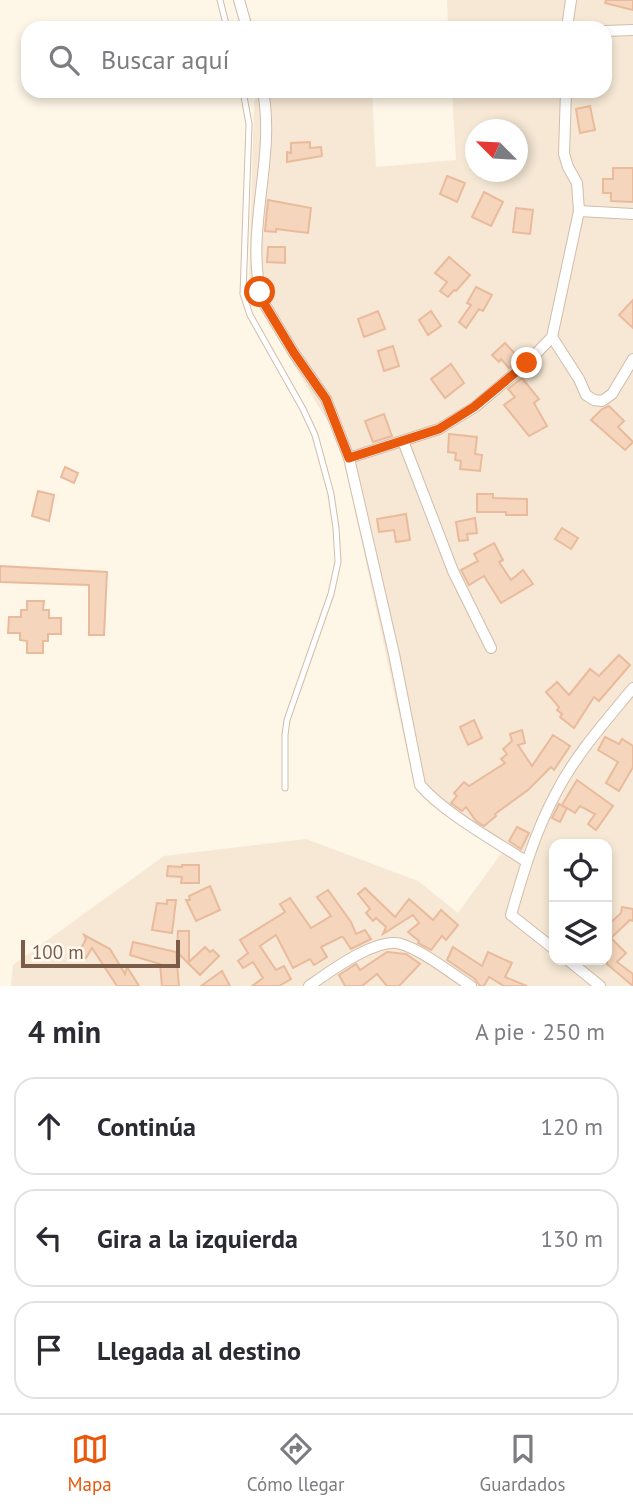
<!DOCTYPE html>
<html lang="es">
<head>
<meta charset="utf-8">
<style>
	body { margin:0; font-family:"PT Sans",sans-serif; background:#f7f7f7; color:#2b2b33 }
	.controls { position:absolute; right:21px; bottom:21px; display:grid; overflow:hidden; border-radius:14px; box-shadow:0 4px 10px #0003 }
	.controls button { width:63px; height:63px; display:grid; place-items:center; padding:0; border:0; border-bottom:2px solid #e1e1e2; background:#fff; color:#2b2b33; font:35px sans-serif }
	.compass { position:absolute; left:465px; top:119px; width:63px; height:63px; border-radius:50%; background:#fff; box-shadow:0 4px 10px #0003; rotate:294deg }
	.scale { position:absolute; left:21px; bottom:18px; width:159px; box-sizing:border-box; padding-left:7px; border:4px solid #7a5c49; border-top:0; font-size:19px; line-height:24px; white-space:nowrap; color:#7a5c49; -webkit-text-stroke:5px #fff9ef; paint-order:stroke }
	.stop { position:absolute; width:21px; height:21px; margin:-16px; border:5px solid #ea580c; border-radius:50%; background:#fff }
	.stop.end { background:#ea580c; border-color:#fff; box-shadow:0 2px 7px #0008 }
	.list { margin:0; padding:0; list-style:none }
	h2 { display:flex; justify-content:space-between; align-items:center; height:91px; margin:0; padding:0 28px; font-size:30px }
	h2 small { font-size:23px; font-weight:400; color:#7c7c81 }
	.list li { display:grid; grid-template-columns:46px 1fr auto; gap:21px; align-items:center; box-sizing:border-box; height:98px; margin:0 14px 14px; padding:0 14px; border:2px solid #e1e1e2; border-radius:21px }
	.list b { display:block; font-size:26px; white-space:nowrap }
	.list em { font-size:23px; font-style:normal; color:#7c7c81 }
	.icon { flex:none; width:38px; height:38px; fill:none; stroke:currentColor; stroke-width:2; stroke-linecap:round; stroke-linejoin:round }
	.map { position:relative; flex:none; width:633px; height:986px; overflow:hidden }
	.search { position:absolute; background:#fff; box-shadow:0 4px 10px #0003; left:21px; right:21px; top:21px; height:77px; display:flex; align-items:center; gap:18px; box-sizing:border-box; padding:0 24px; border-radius:21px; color:#7c7c81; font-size:26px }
	.sheet { height:427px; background:#fff }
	nav { display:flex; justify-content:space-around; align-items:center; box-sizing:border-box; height:98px; border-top:2px solid #e1e1e2; background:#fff; font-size:19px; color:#7c7c81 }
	nav a { display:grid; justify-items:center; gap:4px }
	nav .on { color:#ea580c }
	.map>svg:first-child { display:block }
</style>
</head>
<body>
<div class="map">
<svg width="633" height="986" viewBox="0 0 633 986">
	<rect width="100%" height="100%" fill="#fef6e7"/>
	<path fill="#f6e8d5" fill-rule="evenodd" d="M447,0H633V986H11L13,965L164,856L306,839L418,881L458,913L503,851L415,789L340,442L249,291L254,102L258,91H372L376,167L456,160L452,91H605V28H448ZM476,130H518V172H476ZM554,844H607V960H554Z"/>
	<g fill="#f5d5bc" stroke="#e9bb9c" stroke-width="2">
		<polygon points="606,0 633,0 633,10 605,3"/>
		<polygon points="590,106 595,130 580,133 576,109"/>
		<polygon points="310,142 310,148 321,147 322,156 287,162 287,152 291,153 291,143"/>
		<polygon points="613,168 633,168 633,202 611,201 611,193 603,193 603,179 613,179"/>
		<polygon points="447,176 465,183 457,202 440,194"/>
		<polygon points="484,192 503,202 491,226 472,217"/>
		<polygon points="268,200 311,208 308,233 276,229 276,232 265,231"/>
		<polygon points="516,208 533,210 530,234 513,232"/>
		<polygon points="268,247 285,247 285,263 267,262"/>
		<polygon points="449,257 470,275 456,291 454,290 448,297 440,291 447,282 435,273"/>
		<polygon points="476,287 492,295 483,311 479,309 466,328 459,322 471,305 467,303"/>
		<polygon points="633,300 633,328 619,315"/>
		<polygon points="378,311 385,329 364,337 358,319"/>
		<polygon points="431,311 441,326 428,335 419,320"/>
		<polygon points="505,343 520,359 509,368 501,359 499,362 492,355"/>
		<polygon points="393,346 399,366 384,371 378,351"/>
		<polygon points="451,364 464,383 445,398 431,379"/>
		<polygon points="522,378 539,399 534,403 547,426 529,436 504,405 515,397 508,389"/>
		<polygon points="609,406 624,421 618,427 633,442 625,450 591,420 602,409"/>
		<polygon points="384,414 392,436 373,442 365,421"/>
		<polygon points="449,434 477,437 475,454 482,455 480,471 460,469 461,461 455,460 456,453 448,452"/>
		<polygon points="65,467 78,473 74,483 61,477"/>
		<polygon points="38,491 54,495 49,521 32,516"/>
		<polygon points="477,494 493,494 493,498 527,499 527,515 506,515 506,512 477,512"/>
		<polygon points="406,514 410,540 396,542 394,530 379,532 377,519"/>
		<polygon points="475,518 477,533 467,534 468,540 459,541 456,522"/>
		<polygon points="562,528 578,538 571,549 555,539"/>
		<polygon points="494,543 503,560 499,562 511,580 523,570 533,584 501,603 484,576 469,585 461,570 478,561 474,554"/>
		<polygon points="0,566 107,572 104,635 89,635 89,585 0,582"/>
		<polygon points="27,601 44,601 43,610 49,610 49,618 61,618 61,634 48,634 48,641 43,641 43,653 27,653 27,641 20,640 20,633 8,633 9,617 21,617 21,610 27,610"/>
		<polygon points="619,655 630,665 599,701 594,697 574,728 560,717 562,714 557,710 559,707 546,692 557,682 569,695 590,669 599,676"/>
		<polygon points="474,720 482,738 468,745 460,727"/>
		<polygon points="522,730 525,743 518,745 532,766 553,735 570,746 554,770 551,767 528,790 495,814 496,816 484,826 476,821 466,807 462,811 451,803 457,796 454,793 464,782 469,786 505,763 501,759 507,754 503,749 512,741 510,734"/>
		<polygon points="605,737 619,744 622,739 633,746 633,767 619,791 606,783 618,762 598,750"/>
		<polygon points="577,780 613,806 596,830 588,824 595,814 580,806 575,813 567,808 560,822 552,818 559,804 566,808 562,805"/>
		<polygon points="517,827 529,833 521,849 509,841"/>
		<polygon points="182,865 199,865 199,883 181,883 182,877 167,876 168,866 182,867"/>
		<polygon points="210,886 220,910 196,921 186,900 190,900 189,896"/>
		<polygon points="365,888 395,917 409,899 433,920 441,910 458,925 446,940 442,936 431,950 418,943 419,941 408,932 419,923 413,915 383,934 386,927 376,918 373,921 366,913 370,909 358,894"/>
		<polygon points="328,890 351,922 356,934 365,930 371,939 351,949 343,937 341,937 321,947 327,957 314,965 310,959 293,968 276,935 260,946 276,970 284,966 291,979 279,986 252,986 263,978 253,962 243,968 238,961 248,953 240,940 285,912 280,904 290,898 311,928 331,916 317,897"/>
		<polygon points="167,900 176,900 172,933 152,930 157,903 167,904"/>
		<polygon points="622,907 633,909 633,921 630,920 611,938 626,953 617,962 633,974 633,986 607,964 607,926 621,913"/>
		<polygon points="178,931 189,931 189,962 205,947 210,952 213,950 219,956 200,975 177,952"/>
		<polygon points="84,935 110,949 125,974 127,967 139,986 117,986 92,948 86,958 78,954 86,939"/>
		<polygon points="133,942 176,952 179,986 162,986 160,964 130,955"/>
		<polygon points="453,947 482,966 488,952 512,963 505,977 527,986 504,986 489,977 484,986 480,986 475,979 447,960"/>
		<polygon points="387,952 406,954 420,964 399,986 387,986 377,974 362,986 345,986 339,975 356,964 360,970"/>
		<polygon points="222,971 230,986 201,986"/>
	</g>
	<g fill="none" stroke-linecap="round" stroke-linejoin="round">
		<g stroke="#d1bdab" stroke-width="7">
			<g id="lane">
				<polyline points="220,0 227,28"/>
				<polyline points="243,91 249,124 243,294 250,315 303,409 315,435 331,494 336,528 338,562 331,594 287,720 285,735 285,788"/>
			</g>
		</g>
		<g stroke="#d1bdab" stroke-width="12">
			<g id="street">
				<polyline points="239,0 247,28"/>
				<polyline points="567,28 571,0"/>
				<polyline points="605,31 633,30"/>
				<path d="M263,91C276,160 244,231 262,300L294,353L326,399L349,458L394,654L420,785C444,813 495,841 527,862"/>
				<polyline points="579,211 633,214"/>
				<polyline points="552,337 579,379 586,395 594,400 602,401 612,394 633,359"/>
				<polyline points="403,441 453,571 491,648"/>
				<polyline points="349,458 439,429 475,407 527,363 552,337 579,211 577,183 568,167 564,154 566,91"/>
				<path d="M554,949L511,915C523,873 535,832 556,793C576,754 606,721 633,688"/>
				<polyline points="568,960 600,986"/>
				<path d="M309,986C328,973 377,936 401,944C422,950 452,974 471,986"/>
			</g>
		</g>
		<use href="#lane" stroke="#fff" stroke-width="5"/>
		<use href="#street" stroke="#fff" stroke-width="10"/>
	</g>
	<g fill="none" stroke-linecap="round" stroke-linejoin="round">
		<polyline stroke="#ea580c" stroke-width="9" points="260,292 262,300 294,353 326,399 349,458 439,429 474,407 527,363"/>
	</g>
</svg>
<div class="controls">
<button><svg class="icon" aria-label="locate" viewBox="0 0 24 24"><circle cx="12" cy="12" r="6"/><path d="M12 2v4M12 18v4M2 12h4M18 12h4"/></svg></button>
<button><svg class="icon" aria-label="layers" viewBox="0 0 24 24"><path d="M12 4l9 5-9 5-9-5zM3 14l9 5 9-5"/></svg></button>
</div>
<svg class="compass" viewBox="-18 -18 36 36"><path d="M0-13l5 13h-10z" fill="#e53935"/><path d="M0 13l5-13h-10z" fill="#7c7c81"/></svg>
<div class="scale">100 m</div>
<div class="stop" style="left:260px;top:292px"></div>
<div class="stop end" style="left:527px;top:363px"></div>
<div class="search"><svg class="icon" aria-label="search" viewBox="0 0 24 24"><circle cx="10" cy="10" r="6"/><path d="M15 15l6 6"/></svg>Buscar aquí</div>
</div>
<section class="sheet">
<h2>4 min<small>A pie · 250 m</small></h2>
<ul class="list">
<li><svg class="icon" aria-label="ahead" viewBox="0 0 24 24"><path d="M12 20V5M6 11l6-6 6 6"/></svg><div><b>Continúa</b></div><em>120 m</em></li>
<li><svg class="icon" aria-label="left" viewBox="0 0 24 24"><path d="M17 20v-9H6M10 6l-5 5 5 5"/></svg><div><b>Gira a la izquierda</b></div><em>130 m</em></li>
<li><svg class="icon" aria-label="arrive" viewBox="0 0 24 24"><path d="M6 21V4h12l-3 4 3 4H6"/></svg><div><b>Llegada al destino</b></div></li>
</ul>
</section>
<nav>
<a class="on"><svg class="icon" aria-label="map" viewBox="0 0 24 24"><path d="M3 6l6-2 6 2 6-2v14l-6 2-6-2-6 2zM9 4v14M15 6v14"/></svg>Mapa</a>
<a><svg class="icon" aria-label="directions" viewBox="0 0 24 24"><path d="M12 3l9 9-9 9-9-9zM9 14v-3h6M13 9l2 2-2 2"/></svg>Cómo llegar</a>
<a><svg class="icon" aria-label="saved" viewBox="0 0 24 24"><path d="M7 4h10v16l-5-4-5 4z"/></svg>Guardados</a>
</nav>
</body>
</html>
